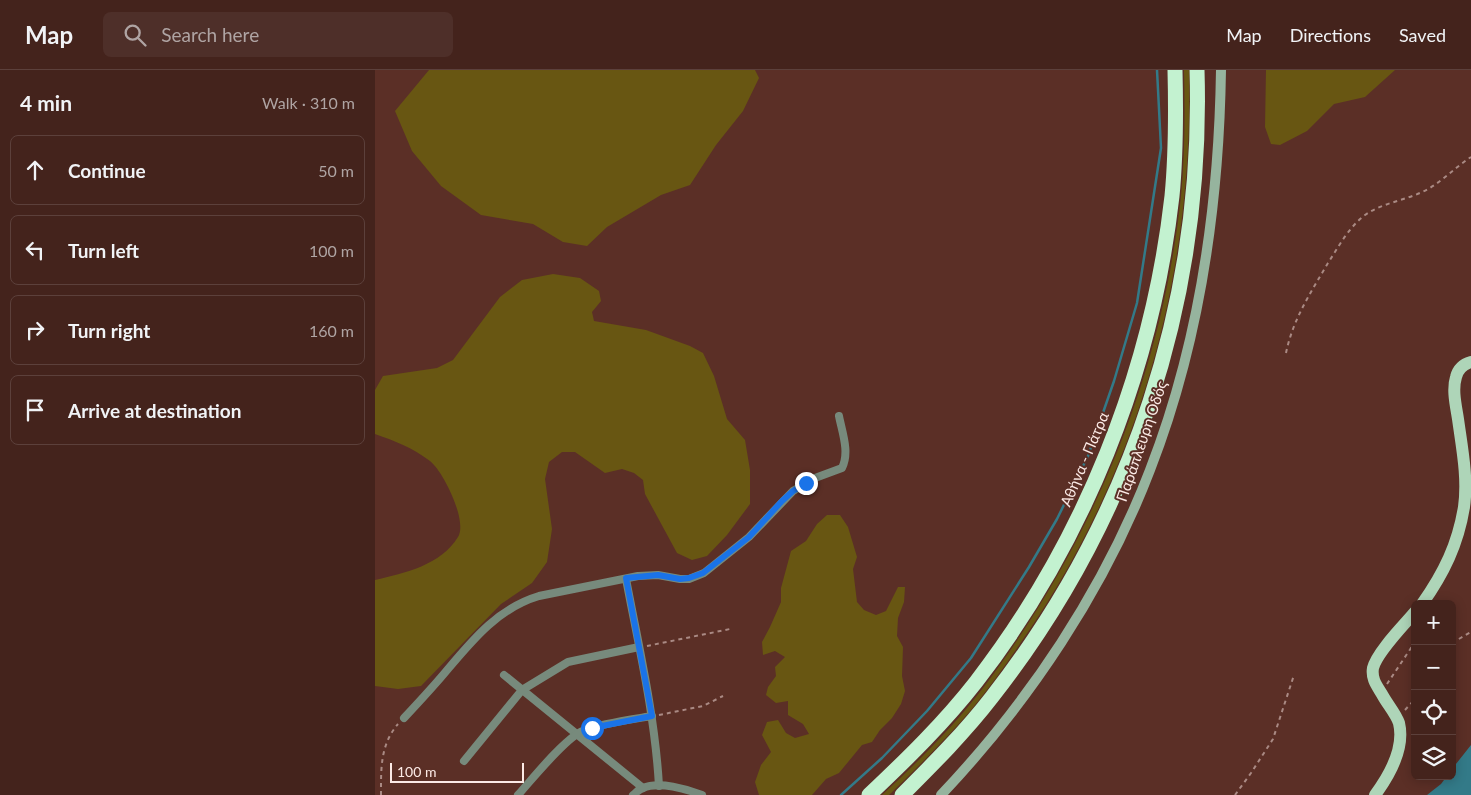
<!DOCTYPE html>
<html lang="en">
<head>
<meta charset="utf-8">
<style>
	body { margin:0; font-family:Lato,sans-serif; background:#4e2f29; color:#f1f3f6 }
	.controls { position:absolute; right:15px; bottom:15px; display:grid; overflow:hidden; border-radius:8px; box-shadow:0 2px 12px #0003 }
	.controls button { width:45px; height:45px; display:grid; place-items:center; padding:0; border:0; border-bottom:1px solid #5c403b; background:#44231c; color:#f1f3f6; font:25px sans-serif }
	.scale { position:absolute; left:15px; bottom:12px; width:134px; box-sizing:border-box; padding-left:5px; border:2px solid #fceae6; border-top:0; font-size:14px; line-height:18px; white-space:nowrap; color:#fceae6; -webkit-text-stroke:4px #5b2f26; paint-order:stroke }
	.stop { position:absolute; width:15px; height:15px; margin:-11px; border:4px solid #1a73e8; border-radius:50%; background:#fff }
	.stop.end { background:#1a73e8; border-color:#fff; box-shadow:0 1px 5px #0008 }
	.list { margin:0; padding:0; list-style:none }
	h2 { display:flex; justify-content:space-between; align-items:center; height:65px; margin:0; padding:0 20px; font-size:21px }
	h2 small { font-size:16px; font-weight:400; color:#afa4a3 }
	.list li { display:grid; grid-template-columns:32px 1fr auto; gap:15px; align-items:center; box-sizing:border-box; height:70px; margin:0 10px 10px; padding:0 10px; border:1px solid #5c403b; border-radius:8px }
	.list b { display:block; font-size:19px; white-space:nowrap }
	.list em { font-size:16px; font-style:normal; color:#afa4a3 }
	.icon { flex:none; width:28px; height:28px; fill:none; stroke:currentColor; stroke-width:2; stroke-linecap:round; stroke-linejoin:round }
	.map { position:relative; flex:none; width:1096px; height:725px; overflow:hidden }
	header { display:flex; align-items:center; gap:30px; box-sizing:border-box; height:70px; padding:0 25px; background:#44231c; border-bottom:1px solid #5c403b }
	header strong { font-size:24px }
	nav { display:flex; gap:28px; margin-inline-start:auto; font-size:18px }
	.search { width:350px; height:45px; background:#4e2f29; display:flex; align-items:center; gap:12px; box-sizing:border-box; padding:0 18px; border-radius:8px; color:#afa4a3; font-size:19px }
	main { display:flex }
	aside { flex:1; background:#44231c }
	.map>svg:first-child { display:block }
</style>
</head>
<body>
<header>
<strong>Map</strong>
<div class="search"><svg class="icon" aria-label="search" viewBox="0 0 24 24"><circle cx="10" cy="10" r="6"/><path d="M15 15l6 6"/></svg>Search here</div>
<nav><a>Map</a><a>Directions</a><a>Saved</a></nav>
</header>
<main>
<aside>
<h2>4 min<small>Walk · 310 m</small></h2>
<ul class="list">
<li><svg class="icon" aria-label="ahead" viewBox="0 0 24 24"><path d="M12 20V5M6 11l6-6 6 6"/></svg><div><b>Continue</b></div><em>50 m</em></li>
<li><svg class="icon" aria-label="left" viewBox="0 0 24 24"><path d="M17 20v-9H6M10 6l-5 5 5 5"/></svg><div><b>Turn left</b></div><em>100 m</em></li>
<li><svg class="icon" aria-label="right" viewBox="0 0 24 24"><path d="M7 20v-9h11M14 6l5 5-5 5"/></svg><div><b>Turn right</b></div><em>160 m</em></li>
<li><svg class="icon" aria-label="arrive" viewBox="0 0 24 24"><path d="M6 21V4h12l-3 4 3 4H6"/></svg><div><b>Arrive at destination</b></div></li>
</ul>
</aside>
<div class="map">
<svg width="1096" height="725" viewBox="0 0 1096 725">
	<rect width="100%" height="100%" fill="#5b2f26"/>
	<g fill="#685612">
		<polygon points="54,0 380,0 384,8 368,41 341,75 315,115 286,125 232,157 212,176 188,172 158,154 106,145 66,116 37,81 20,41"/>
		<path d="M809,0H814C819,202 765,398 651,565C634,590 616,616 596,640C570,670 542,698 514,725H507C543,692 578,657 608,618C717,474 787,306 806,126C810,84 810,42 809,0Z"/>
		<polygon points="891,0 1020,0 990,27 959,34 932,61 905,75 896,74 890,57"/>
		<path d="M178,204L205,208L224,221L226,231L217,242L219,251L271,260L315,276L328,283L339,306L352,349L370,370L375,400V434L352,465L332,486L317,490L302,483L270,424L268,410L259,403L247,399L230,403L200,382H187L174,392L170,409L177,459L172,492L157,513L126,534L46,616L23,619L0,616V510C30,503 66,495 83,467C93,451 68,401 55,391C38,378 20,371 0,364V320L8,306L62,298L78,290L125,227L147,210Z"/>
		<polygon points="452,445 465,445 473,457 482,487 478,499 482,532 489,540 501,545 511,541 523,517 530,517 529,532 523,548 522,566 528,577 527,606 530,621 526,634 517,648 505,660 497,672 487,675 464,703 451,709 437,725 384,725 380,712 386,695 396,682 387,665 392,652 403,650 411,663 420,668 434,664 428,654 413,645 413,631 401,633 391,625 393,617 401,606 400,597 410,587 400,581 388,585 387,572 395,557 406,532 406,518 416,481 431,471 442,454"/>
	</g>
	<polygon fill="#337a88" points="1096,675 1096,725 1052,725 1066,714 1072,706 1077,706 1077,699"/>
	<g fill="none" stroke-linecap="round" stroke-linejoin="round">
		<polyline stroke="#337a88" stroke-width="2.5" points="466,725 507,688 552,641 596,588 654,497 682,449 713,386 739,311 762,233 786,78 782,0"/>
		<g stroke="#aa8a84" stroke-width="2" stroke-dasharray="4 4" stroke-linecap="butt">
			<path d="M911,283C918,249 936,222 953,193C964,176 974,157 990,145C1007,133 1028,131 1047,122C1065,114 1079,98 1096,87"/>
			<polyline points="1077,573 1096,562"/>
			<polyline points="272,576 355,559"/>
			<polyline points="1012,614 1040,572"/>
			<polyline points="1077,638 1081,643"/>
			<polyline points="1030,640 1040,629"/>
			<polyline points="284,645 328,636 348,626"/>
			<path d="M6,725C6,699 5,675 23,654"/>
			<polyline points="860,725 876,703 898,669 919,605"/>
		</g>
		<g stroke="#778a7c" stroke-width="8">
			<path d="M251,509C264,577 280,646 284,716"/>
			<polyline points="129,605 268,718"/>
			<path d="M29,648C44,632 59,616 73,599C99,568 124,538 164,526L263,506L283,505L305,509H314L329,503L374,467L418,421L440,408L467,398C475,382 467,362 464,346"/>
			<polyline points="89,691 147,620 193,592 264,577"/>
			<path d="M143,725C159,707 183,677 202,664C215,655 260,649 277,646"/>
			<path d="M258,725C261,723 264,719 268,718C284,711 312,719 327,725"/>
		</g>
		<path stroke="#96b49e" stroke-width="10" d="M566,725C654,632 729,520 775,400C824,274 844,135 846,0"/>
		<g stroke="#aed5b8" stroke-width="12">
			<path d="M1047,534C1069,503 1083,474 1089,437C1093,408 1087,378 1083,349C1081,336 1077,320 1081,307C1083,299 1089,294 1096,292"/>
			<path d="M1000,725C1014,706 1030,678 1024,653C1021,644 1013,635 1008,626C1003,617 996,610 998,598C1002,582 1029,555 1040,542"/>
		</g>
		<g stroke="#c3f2d0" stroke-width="15">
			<path d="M494,725C532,689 569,653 601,612C709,472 777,303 797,126C801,85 801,42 800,0"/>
			<path d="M527,725C558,694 590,662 617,627C758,447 829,228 822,0"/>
		</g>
	</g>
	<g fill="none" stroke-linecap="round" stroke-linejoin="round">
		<polyline stroke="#1a73e8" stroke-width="6" points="217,658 277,646 251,508 283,505 305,509 314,508 328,503 374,467 407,431 418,421 431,413"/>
	</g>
	<g text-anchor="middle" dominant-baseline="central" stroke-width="4" stroke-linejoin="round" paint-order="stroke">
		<g font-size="15" fill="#fceae6" stroke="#5b2f26">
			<text transform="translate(766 371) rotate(-71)">Παράπλευρη Οδός</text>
			<text transform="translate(709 389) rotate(-67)">Αθήνα - Πάτρα</text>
		</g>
	</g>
</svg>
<div class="controls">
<button>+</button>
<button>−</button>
<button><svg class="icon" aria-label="locate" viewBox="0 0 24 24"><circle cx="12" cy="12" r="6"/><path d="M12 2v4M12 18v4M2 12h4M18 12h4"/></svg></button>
<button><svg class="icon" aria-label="layers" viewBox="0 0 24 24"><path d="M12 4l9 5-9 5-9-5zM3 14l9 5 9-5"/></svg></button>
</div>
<div class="scale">100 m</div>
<div class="stop" style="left:217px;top:658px"></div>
<div class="stop end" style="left:431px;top:413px"></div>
</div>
</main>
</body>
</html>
